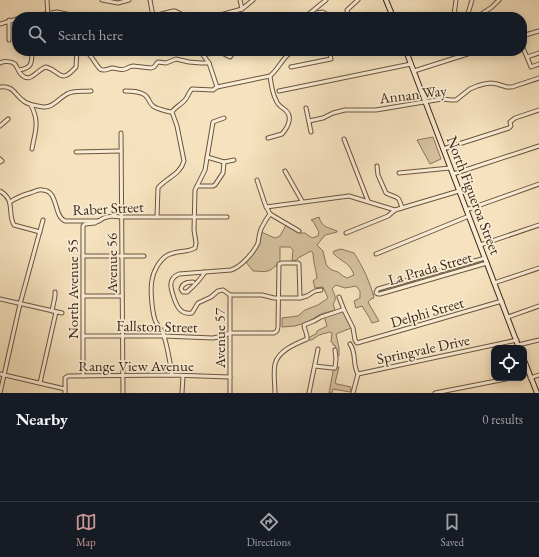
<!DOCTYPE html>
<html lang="en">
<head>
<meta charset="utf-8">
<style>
	body { margin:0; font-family:"EB Garamond",serif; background:#20242c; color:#f1f3f6 }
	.controls { position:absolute; right:12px; bottom:12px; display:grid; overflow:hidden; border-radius:8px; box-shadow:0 2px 10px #0003 }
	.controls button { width:36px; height:36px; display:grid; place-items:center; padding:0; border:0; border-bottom:1px solid #363941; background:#171b24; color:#f1f3f6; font:20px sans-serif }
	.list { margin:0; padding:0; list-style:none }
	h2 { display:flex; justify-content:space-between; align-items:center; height:52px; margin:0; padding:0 16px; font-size:17px }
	h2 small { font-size:13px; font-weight:400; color:#9ea1a6 }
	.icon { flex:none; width:22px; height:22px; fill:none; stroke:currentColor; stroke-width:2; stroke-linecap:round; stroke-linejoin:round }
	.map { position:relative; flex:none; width:539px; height:393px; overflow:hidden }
	.search { position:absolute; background:#171b24; box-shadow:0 2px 10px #0003; left:12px; right:12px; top:12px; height:44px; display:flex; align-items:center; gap:10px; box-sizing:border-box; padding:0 14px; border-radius:16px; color:#9ea1a6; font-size:15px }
	.sheet { height:108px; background:#171b24 }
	nav { display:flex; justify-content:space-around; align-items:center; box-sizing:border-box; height:56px; border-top:1px solid #363941; background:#171b24; font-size:11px; color:#9ea1a6 }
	nav a { display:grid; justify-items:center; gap:2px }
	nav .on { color:#c59692 }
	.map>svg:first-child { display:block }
</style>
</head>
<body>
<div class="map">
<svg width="539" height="393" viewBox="0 0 539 393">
	<rect width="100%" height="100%" fill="#f6e2be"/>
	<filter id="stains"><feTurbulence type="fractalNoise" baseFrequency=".005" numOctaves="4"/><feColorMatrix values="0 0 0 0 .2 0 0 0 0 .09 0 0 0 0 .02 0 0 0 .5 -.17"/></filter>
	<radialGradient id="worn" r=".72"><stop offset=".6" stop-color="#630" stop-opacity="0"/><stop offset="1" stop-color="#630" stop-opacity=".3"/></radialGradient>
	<g fill="#d7c2a1" stroke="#8a745a">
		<polygon points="433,137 441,159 430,164 417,140"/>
		<path d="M319,217C322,228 328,227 337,231V232L325,235L317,245L323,251L326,264L328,267L332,270L338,272L343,276L347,278L354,275C350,262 341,262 333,253L334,251L341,249L354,253C363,267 370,282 374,298L371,299L368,302L379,321L372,323L369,317L362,306L356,308L354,301L360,298V291L356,286L345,288L336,285L332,289C335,295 337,299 333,304L335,310L321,314L313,319L304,323L295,326L282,327V318L298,316L305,310L318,305L328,298L323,287L315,288L313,281L317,278C316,269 313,262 313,253L311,251L298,258L297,260L292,261L293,250L290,247H280V261L277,264V266H275C269,274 261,271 253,271L245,261L254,250L261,232L275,238L280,236L286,225L300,233H305L312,238L318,236L319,232L313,221L311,220Z"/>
		<polygon points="342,311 345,314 351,328 336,334 339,348 339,356 337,356 335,345 333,345 333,343 331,342 332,333 330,332 319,335 312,340 309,340 308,338 317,333 317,331 327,326 324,316"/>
		<polygon points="336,367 339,367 335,383 337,384 351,387 350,392 333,389 332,393 329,393 333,372 333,371"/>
	</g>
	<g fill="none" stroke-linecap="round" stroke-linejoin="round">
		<g stroke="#6c553e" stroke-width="5">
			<g id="street">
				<polyline points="47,0 48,17"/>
				<polyline points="102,0 118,3 129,0"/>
				<polyline points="150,0 153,16"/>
				<polyline points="240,0 242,9"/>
				<polyline points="454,15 456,0"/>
				<polyline points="28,17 57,12 80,17"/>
				<polyline points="150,17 173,11 175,11 187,17"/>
				<polyline points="213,17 242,9 253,0"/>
				<polyline points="305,17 326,0"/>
				<polyline points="311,17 316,13 323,12 331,17"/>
				<polyline points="348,17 347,10 358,0"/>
				<polyline points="467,17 472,0"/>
				<polyline points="477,17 492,7 499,0"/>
				<polyline points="9,20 9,40"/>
				<polyline points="0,24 17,19"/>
				<polyline points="522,36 539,31"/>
				<polyline points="522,46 527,57 539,53"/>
				<path d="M85,51C93,56 94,63 100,69C104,72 107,69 112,68C117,68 120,71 125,69C128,68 130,66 133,66L151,68L154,67L157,63L158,62L166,63L176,59L189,62L201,63H209"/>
				<polyline points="200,51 209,63 217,87"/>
				<polyline points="203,54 222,53 230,57 232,54 232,51"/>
				<polyline points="527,57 531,67 539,64"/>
				<path d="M0,63C4,61 11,61 15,64C17,67 18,70 20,73C30,86 37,69 46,67C61,71 60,85 76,67L77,51"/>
				<polyline points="291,67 331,59 329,51"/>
				<path d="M19,70C32,68 32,63 32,51"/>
				<polyline points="414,71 477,51"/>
				<path d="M0,87C14,85 15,96 25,102C30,105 37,106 43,107C53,108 59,98 67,94C74,90 83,92 91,91"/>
				<path d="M125,91C132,91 139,91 145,95C149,98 149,103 153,106C155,108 168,112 172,112"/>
				<polyline points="279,91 411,64"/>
				<path d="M31,105C40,123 35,131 32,149"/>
				<polyline points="306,108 311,132"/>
				<polyline points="309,121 323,118 333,113 345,110 376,110 442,99 451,100 456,100 470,89 477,86 484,84 491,83 497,84 507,87 512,87 539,78"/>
				<polyline points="0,126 8,119"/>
				<polyline points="121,133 123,393"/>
				<path d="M268,138L282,134C288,127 294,116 284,109C281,107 277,104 276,100C272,93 271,83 270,76"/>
				<polyline points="344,139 368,201"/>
				<polyline points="443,149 509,128 511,126 510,122 515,118 539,110"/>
				<polyline points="76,152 121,151"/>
				<polyline points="207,157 224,162 234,160"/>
				<polyline points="0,159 2,161 0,162"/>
				<path d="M377,166L378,175L386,193C398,199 398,194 402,208"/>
				<polyline points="285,171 302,201"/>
				<polyline points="399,173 450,168"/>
				<polyline points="453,174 539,146"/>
				<polyline points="257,180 265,204 270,214 299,231"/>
				<polyline points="197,186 213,186 215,185 223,173 224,162"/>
				<path d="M0,191C16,200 7,213 14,225L40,232"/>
				<path d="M10,202C16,198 23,195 30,193C34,192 38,189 42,190C59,190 53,216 65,221H99C106,215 113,216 122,217H227"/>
				<polyline points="266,207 349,196 395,210 459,191"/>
				<polyline points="466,210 539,184"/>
				<path d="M157,217L158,188C166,178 180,175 184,161L177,126L172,112C175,107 181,105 185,100C188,97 188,93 192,89L213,90L217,87L270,76C279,69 283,56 293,51"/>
				<polyline points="346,233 388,216 395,210"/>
				<polyline points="480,245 539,225"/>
				<polyline points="376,254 469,216"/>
				<polyline points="83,256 144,256"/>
				<polyline points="485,258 378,289 377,290 376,293 378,294 380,294 487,263"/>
				<path d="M193,282C188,282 182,283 181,289L183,292H187C194,286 200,280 205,272"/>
				<polyline points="494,283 539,268"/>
				<path d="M230,295L223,290L218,291L211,297L198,303L192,313C181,315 177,307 174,298C171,289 167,279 179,274L231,270C241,267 254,252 258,243C259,238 259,232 262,227C264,223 267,218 270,214"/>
				<polyline points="230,295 230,393"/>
				<polyline points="230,295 262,295 274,298 300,298 307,296 315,291 321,290"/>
				<polyline points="83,296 122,296"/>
				<polyline points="339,297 344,310 353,328 355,340 357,343 502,301"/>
				<polyline points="0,299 62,313"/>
				<polyline points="52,311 55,296 55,292"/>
				<polyline points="508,317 539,306"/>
				<polyline points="84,336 164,336 213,338 223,336 230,333 274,333 277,331 278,327 279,264 282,263 298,263 299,264 300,298"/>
				<path d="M350,344C357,354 352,364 358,374L353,393"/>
				<polyline points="518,345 539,340"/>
				<polyline points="315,366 332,368 335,368 336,359 335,350"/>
				<polyline points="0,374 65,389"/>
				<polyline points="358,374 517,340"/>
				<path d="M172,375C170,362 168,349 164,336C163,330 157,326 155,320C152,311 150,289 152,280C153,272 159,261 166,256C175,250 187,253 195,248L196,243L194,230L195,190L205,170L213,122L224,118"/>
				<polyline points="83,376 83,226 85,224 95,223 98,221"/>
				<polyline points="530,378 539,375"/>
				<polyline points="40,383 56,312"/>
				<polyline points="0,393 20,304 43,220"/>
				<polyline points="65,393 65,378 68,376 172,375 230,377"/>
				<polyline points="182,393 183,376"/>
				<path d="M275,393C275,384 273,373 275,364C278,351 295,344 307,339C308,334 304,330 304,325L314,321L321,317L342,310H344"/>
				<polyline points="309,393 318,349"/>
				<polyline points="435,393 511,378"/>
			</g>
		</g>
		<g stroke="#3e2614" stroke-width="6">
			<g id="secondary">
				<polyline points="386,0 393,17"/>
				<polyline points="406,51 519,348"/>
				<polyline points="524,360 537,393"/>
			</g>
		</g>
		<use href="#street" stroke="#f9ecd5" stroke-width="3"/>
		<use href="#secondary" stroke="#f9ecd5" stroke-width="4"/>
	</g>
	<g text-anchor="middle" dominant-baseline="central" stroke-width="3.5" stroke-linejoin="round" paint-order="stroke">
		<g font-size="15" fill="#3e2614" stroke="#f9ecd5">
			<text transform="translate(413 94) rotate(-7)">Annan Way</text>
			<text transform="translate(474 195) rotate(69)">North Figueroa Street</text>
			<text transform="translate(108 208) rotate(-3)">Raber Street</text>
			<text transform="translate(111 263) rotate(-90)">Avenue 56</text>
			<text transform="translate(430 268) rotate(-16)">La Prada Street</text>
			<text transform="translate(72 289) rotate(-90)">North Avenue 55</text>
			<text transform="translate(427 312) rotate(-16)">Delphi Street</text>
			<text transform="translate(157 326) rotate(1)">Fallston Street</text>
			<text transform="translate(219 338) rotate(-90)">Avenue 57</text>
			<text transform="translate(423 349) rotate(-12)">Springvale Drive</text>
			<text x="136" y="365">Range View Avenue</text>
		</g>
	</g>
	<rect width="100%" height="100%" filter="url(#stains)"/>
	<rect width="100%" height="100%" fill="url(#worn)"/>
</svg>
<div class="controls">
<button><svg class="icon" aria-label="locate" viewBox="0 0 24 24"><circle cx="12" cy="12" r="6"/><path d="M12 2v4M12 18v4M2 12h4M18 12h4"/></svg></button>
</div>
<div class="search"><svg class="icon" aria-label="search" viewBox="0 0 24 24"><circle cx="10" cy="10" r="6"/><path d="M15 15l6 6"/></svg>Search here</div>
</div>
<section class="sheet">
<h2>Nearby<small>0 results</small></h2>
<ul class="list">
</ul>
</section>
<nav>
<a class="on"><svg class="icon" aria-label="map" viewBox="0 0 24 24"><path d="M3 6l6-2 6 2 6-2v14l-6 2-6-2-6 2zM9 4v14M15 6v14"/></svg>Map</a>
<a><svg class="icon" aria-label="directions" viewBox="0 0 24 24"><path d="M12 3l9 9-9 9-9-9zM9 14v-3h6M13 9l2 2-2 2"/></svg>Directions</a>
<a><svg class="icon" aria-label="saved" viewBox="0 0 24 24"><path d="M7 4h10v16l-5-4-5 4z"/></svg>Saved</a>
</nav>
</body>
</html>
